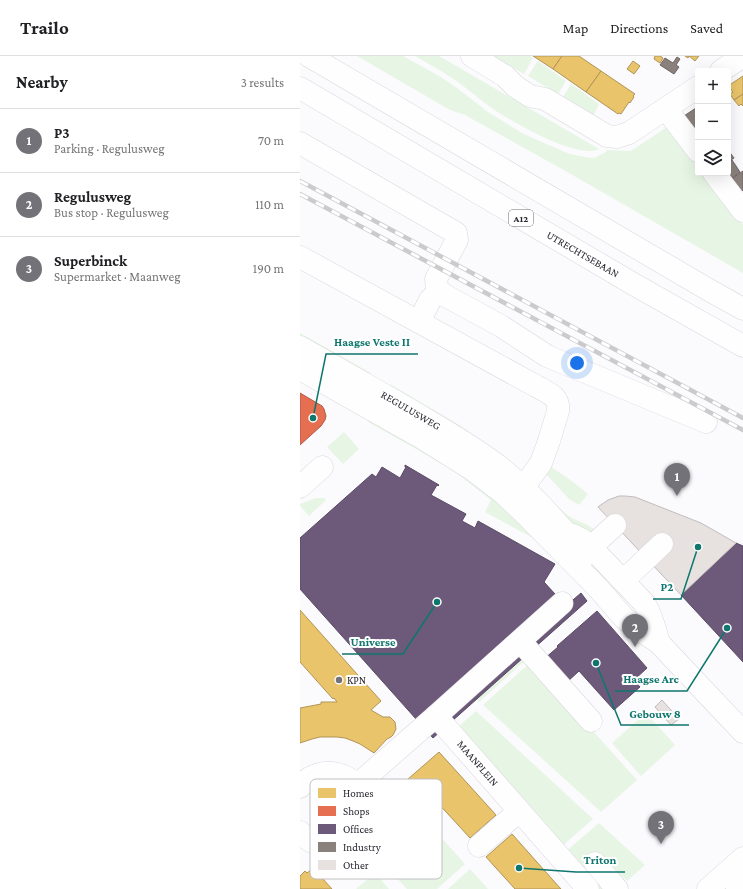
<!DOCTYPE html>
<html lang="en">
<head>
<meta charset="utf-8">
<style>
	body { margin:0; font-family:"Crimson Pro",serif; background:#f6f6f6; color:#202124 }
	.controls { position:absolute; right:12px; top:12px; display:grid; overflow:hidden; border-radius:4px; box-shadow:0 4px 16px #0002 }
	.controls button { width:36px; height:36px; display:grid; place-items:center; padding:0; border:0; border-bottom:1px solid #e0e0e0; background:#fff; color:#202124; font:20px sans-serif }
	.you { position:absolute; left:277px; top:307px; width:14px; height:14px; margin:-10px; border:3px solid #fff; border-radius:50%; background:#1a73e8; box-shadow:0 0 0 6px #1a73e833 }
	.badge { display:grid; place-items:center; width:26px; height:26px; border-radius:50%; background:#747279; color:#fff; font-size:13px; font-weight:700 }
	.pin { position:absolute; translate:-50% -33px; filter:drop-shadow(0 1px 2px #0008) }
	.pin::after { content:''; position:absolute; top:21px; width:14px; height:12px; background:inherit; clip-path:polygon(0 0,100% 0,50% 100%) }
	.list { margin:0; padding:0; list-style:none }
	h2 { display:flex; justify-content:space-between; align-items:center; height:52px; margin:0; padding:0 16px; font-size:17px }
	h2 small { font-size:13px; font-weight:400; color:#757577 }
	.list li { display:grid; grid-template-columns:26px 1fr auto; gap:12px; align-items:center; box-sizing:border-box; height:64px; padding:0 16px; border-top:1px solid #e0e0e0 }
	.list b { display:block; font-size:15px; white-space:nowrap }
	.list p { margin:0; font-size:13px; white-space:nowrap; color:#757577 }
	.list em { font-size:13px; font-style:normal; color:#757577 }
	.icon { flex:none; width:22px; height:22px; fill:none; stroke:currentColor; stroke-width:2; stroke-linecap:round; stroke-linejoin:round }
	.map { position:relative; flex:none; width:443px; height:833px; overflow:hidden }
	header { display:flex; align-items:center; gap:24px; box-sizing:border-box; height:56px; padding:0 20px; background:#fff; border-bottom:1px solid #e0e0e0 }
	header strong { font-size:19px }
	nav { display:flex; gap:22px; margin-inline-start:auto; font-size:14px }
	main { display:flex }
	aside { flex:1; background:#fff }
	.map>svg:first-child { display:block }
</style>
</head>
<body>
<header>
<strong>Trailo</strong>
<nav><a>Map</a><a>Directions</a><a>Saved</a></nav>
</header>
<main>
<aside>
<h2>Nearby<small>3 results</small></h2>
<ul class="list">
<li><span class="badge">1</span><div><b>P3</b><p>Parking · Regulusweg</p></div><em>70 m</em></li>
<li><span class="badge">2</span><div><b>Regulusweg</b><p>Bus stop · Regulusweg</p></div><em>110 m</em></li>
<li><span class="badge">3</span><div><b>Superbinck</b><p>Supermarket · Maanweg</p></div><em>190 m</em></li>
</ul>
</aside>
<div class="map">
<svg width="443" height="833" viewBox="0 0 443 833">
	<rect width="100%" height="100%" fill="#fbfafd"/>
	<g fill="#e7f6e4">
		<polygon points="57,0 103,0 141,21 157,32 188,56 222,77 246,88 270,98 285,101 294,102 306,96 307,94 331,95 370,69 398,107 398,117 405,117 443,169 443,217 269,117 165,59 150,54"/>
		<path d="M115,0H139L299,93C277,104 213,66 193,53C179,43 166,31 152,22C140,14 127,7 115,0Z"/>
		<polygon points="193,0 230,0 233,2 224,18"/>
		<polygon points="238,5 266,25 258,38 228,20"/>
		<polygon points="271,28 299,48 294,59 263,41"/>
		<polygon points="0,277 71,317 67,323 0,284"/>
		<polygon points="90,328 161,370 208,404 87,334"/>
		<polygon points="72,360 192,437 236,483 231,481 185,456 191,444 154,415 111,390 68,366"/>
		<polygon points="44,376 59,393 43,408 27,391"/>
		<polygon points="251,411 269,423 288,438 279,449 269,443 246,418"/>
		<path d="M239,431C249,442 259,454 272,462C280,466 288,468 295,474L288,481L233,436Z"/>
		<polygon points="16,442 24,442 26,444 9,460 0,450 0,448"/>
		<polygon points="223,596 228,602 179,646 174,640"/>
		<polygon points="231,606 337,724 301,756 183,649"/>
		<polygon points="176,655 293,763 260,792 157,672"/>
		<polygon points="346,657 375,689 341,720 312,687"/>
		<polygon points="299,767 345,809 327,825 303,799 288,813 305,833 296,833 264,797"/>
		<polygon points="129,768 165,808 137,833 107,833 84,808"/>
		<polygon points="170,813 188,833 148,833"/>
		<polygon points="75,817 89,833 56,833"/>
	</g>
	<g fill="#e9c46a" stroke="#b09559">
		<polygon points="233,0 262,0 253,13"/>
		<polygon points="262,0 279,0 301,15 286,36 253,13"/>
		<polygon points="355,0 360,0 363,2 360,7 354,3"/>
		<polygon points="385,0 399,0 395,5 389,0 388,2"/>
		<polygon points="333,5 340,10 334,18 327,13"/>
		<polygon points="301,15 335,38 333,40 334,41 330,47 329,46 321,58 319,57 318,58 286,36"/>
		<polygon points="443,20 443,38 434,44 430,38 433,36 428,30"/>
		<polygon points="443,38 443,50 441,48 439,50 434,44"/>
		<polygon points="0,554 81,645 71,654 83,661 90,661 95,666 96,673 93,679 91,681 87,683 74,697 60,688 53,685 45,682 37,681 20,681 12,683 0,687 0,652 21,648 21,646 37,646 34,642 33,643 0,606"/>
		<polygon points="139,696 196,759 170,782 136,745 115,763 113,761 107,767 88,745 94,739 92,737"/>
		<polygon points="212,778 252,823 261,833 215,833 186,801"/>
		<polygon points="13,812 32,833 0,833 0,820 5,815 7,817"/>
	</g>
	<polygon fill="#e76f51" stroke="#af5a48" points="0,337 22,350 24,353 26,360 25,364 21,370 0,389"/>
	<g fill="#6d597a" stroke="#5a4a64">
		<polygon points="105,409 139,429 138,430 137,429 131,439 166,458 162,465 175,472 178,465 255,508 244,526 266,550 281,537 287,545 133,682 0,533 0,482 72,418 76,421 82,411 100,422 106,411 105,411"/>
		<polygon points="436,487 443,490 443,606 381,539"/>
		<polygon points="297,555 347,612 334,624 340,631 314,654 279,615 266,627 244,603 258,591 257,590"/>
	</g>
	<g fill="#8a817c" stroke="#6e6666">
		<polygon points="377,1 380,3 376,9 379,11 374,18 360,9 365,2 373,7"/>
		<polygon points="396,52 398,55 398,70 392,74 381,62"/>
		<polygon points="428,94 434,102 428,106"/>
		<polygon points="432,104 440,116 428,125 423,117 428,117 428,107"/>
		<polygon points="443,115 443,134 439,137 430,124"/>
	</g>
	<g fill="#e7e1e0" stroke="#c2bcbc">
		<polygon points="319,440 325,440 335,441 401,467 436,487 381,539 298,451 308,444"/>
		<polygon points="362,644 379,663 371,669 355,651"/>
	</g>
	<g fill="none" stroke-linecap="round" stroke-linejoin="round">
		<g stroke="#d9d7dd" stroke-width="23">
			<g id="minor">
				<polyline points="172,0 205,20 216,31 230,40 245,43 307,80 317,81 329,77 398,31"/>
				<polyline points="421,15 443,0"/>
				<polyline points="366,53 398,95"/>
				<polyline points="0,87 156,177 157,184 136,223 137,231 139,235 130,244 119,266"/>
				<polyline points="414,117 443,155"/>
				<path d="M0,201L236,330C248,337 260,340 258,355L249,385L241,407L223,432"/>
				<polyline points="139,235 146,240 201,270 247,300 406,366"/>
				<polyline points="0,431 22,411"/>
				<path d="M273,479L281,483L288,488L345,548C352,560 355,573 359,587"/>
				<polyline points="291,491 315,469"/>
				<polyline points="323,525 362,488"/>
				<polyline points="220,585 291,665"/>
				<polyline points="136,660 288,833"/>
				<polyline points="57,729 136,660 262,547"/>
				<path d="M0,731C8,721 19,716 32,717C42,718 53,723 58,732C84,773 31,812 0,776"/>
				<polyline points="179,790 219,755"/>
				<polyline points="295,807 317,833"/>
				<polyline points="408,833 443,802"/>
				<polyline points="437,833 443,828"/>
			</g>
		</g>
		<g stroke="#d9d7dd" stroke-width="23">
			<g id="major">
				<path d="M0,291C42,315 85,339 127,364C152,379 178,394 201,412C233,438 259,469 286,499"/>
				<polyline points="0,313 122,382 173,414 203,437 225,458 299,533 324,562 334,570 359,587 443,676"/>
			</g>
		</g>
		<g stroke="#d9d7dd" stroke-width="23">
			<g id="highway">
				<polyline points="9,0 409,234 443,253"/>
				<polyline points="0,32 335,229 443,290"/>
			</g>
		</g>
		<use href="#minor" stroke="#fefeff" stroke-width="22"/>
		<use href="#major" stroke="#fefeff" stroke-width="22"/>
		<use href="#highway" stroke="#fefeff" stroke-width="22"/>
		<g stroke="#cbcacc" stroke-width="4.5">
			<g id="rail">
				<polyline points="0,125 443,362"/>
				<polyline points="0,138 443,374"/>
			</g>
		</g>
		<use href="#rail" stroke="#fff" stroke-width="3" stroke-dasharray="9" stroke-linecap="butt"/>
	</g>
	<circle fill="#747279" stroke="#fff" stroke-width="1.5" cx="39" cy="624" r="4"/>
	<g text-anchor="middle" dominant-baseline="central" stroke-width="4" stroke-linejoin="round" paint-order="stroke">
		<rect fill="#fff" stroke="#6b6870" stroke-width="1" x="209" y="154" width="24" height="16" rx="3"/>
		<g font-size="10" font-weight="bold" fill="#2c2832">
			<text x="221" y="162">A12</text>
		</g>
		<g font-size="11" fill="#2c2832" stroke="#fff">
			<text transform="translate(283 198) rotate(30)">UTRECHTSEBAAN</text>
			<text transform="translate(111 354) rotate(30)">REGULUSWEG</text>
			<text transform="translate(178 707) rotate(49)">MAANPLEIN</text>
		</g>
		<g font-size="11" fill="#2c2832" stroke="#fff" text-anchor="start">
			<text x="47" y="624">KPN</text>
		</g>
	</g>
	<rect x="10" y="723" width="132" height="100" rx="6" fill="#fff" stroke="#c0bec2" stroke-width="1"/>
	<rect x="18" y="732" width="18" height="10" fill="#e9c46a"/>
	<rect x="18" y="750" width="18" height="10" fill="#e76f51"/>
	<rect x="18" y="768" width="18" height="10" fill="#6d597a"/>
	<rect x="18" y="786" width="18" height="10" fill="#8a817c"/>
	<rect x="18" y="804" width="18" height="10" fill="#e7e1e0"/>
	<g font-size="11" fill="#2c2832">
		<text x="43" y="741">Homes</text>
		<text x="43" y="759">Shops</text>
		<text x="43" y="777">Offices</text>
		<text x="43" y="795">Industry</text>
		<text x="43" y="813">Other</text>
	</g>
	<path fill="none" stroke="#0f766e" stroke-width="1.5" d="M13 362L26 298H118M398 491L381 543H353M137 546L103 598H42M427 572L387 635H315M296 607L321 669H389M219 812L276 816H325"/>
	<g fill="#0f766e" stroke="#fff" stroke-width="1.5">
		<circle cx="13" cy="362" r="4"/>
		<circle cx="398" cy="491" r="4"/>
		<circle cx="137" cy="546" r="4"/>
		<circle cx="427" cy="572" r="4"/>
		<circle cx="296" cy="607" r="4"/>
		<circle cx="219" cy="812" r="4"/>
	</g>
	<g font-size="12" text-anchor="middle" font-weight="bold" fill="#0f766e" stroke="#fff" stroke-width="4" stroke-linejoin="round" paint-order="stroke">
		<text x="72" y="290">Haagse Veste II</text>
		<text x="367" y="535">P2</text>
		<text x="73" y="590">Universe</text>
		<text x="351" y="627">Haagse Arc</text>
		<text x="355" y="662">Gebouw 8</text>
		<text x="300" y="808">Triton</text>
	</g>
</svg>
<div class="controls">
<button>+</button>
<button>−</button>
<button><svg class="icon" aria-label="layers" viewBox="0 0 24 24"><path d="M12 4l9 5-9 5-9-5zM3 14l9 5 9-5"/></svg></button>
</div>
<div class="you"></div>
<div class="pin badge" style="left:377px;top:440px">1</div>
<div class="pin badge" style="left:335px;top:591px">2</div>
<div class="pin badge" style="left:361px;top:788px">3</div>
</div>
</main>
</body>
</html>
